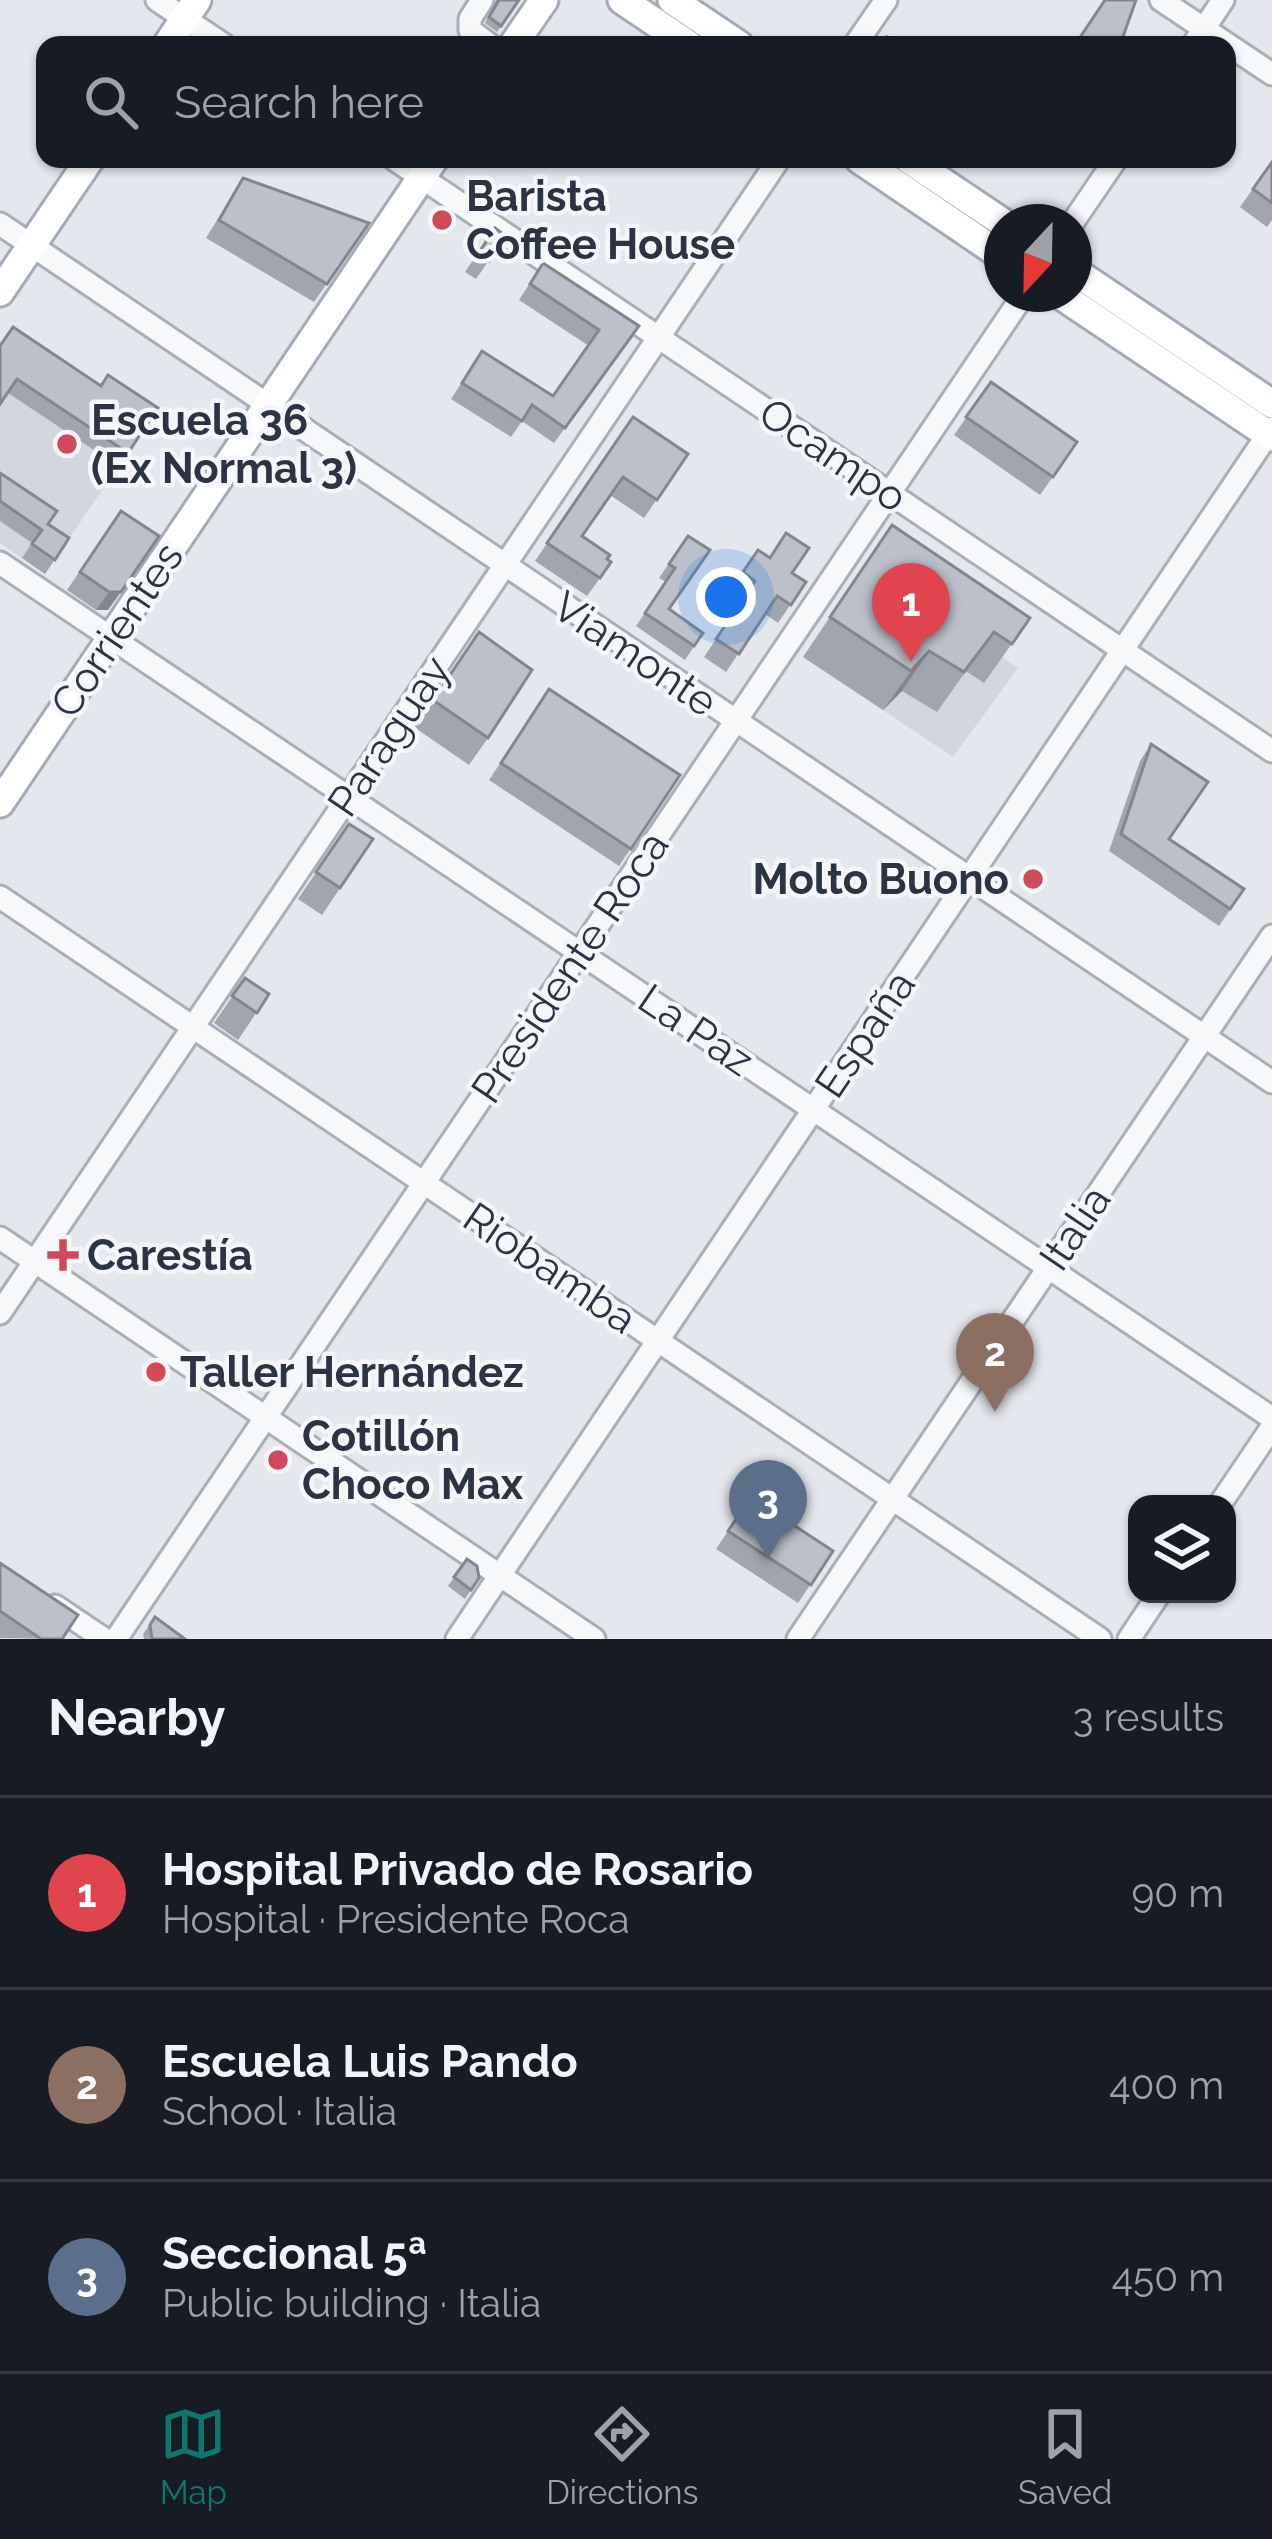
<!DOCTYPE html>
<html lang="en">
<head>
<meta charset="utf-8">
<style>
	body { margin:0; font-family:Raleway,sans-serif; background:#20242c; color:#f1f3f6 }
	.controls { position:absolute; right:36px; bottom:36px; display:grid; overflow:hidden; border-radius:24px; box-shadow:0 3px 9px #0004 }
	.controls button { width:108px; height:108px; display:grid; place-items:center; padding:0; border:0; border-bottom:3px solid #363941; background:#171b24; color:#f1f3f6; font:60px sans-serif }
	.compass { position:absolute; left:984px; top:204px; width:108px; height:108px; border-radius:50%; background:#171b24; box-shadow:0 3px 9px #0004; rotate:202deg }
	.you { position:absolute; left:726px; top:597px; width:42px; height:42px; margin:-30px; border:9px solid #fff; border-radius:50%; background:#1a73e8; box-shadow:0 0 0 18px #1a73e833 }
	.badge { display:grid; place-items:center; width:78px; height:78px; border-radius:50%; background:#0f766e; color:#fff; font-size:39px; font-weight:700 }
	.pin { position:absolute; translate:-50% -99px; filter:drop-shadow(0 3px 6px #0008) }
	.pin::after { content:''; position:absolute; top:63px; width:42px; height:36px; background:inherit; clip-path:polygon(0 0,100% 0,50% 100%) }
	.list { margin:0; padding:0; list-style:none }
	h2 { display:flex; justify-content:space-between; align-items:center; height:156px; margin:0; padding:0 48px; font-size:51px }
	h2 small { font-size:39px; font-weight:400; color:#9ea1a6 }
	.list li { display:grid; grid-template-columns:78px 1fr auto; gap:36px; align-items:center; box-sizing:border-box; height:192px; padding:0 48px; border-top:3px solid #363941 }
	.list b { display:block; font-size:45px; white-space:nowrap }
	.list p { margin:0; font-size:39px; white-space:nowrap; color:#9ea1a6 }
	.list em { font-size:39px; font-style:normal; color:#9ea1a6 }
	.icon { flex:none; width:66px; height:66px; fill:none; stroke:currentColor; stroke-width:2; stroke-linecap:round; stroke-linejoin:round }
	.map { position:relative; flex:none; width:1272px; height:1639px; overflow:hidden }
	.search { position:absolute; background:#171b24; box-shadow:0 3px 9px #0004; left:36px; right:36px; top:36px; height:132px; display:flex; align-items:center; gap:30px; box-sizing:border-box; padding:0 42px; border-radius:24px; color:#9ea1a6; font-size:45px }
	.sheet { height:732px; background:#171b24 }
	nav { display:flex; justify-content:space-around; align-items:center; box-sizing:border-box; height:168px; border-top:3px solid #363941; background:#171b24; font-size:33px; color:#9ea1a6 }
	nav a { display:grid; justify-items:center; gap:6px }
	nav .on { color:#0f766e }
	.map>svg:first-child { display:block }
</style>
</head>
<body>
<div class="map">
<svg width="1272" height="1639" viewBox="0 0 1272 1639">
	<rect width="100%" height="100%" fill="#e4e7ec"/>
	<g fill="#d2d6de">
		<polygon points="11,329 148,422 45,574 0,543 0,346"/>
		<polygon points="864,565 1018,668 953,757 803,657"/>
	</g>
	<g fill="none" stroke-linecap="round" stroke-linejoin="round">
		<g stroke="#a9aeb7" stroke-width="27">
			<g id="minor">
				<polyline points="157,0 224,45"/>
				<polyline points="482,0 470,19 470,30 490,45"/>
				<polyline points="1161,0 1272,74"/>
				<polyline points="855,45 886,0"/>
				<polyline points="1193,45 1223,0"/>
				<polyline points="394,159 1272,751"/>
				<polyline points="1073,222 1116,159"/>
				<polyline points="0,224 1272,1082"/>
				<polyline points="0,563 1272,1418"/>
				<polyline points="0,897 1100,1639"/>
				<polyline points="0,1238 594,1639"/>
				<polyline points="0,1313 779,159"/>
				<polyline points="1220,1504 1272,1427"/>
				<polyline points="55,1606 104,1639"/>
				<polyline points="116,1639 1024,294"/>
				<polyline points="457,1639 1272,428"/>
				<polyline points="798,1639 1272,936"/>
				<polyline points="1129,1639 1159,1594"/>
			</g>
		</g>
		<g stroke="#a3abb8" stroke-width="33">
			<g id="major">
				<polyline points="622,0 689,45"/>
				<polyline points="672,0 739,45"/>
				<polyline points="167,45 197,0"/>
				<polyline points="513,45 544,0"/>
				<polyline points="859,159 1002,256"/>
				<polyline points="908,159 1002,222"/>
				<polyline points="1074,271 1272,404"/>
				<polyline points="0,292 90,159"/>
				<polyline points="1059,294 1272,437"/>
				<polyline points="0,803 434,159"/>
			</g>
		</g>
		<use href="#minor" stroke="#f7f8fa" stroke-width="21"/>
		<use href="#major" stroke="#fff" stroke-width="27"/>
	</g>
	<g fill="#a1a5ae">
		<polygon points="496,0 519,0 497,32 485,23"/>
		<polygon points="1272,162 1272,220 1267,227 1240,207"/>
		<polygon points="243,178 369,223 314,302 206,238"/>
		<polygon points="495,228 506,236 476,279 465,272"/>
		<polygon points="543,263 639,326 554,443 522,421 511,437 451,399 482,351 553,396 589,346 519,300"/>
		<polygon points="0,346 101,386 158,408 118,466 8,393"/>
		<polygon points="991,382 1077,442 1040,495 954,435"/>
		<polygon points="633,417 688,454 644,518 610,495 582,536 600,578 587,596 535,561"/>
		<polygon points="0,473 48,524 69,538 45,574 22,558 32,543 0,521"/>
		<polygon points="121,511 108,610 96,610 67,590"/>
		<polygon points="892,525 1030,618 984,683 966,671 937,712 902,691 883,710 803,657"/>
		<polygon points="688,536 669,609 703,633 685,660 636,626 666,582 659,578"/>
		<polygon points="758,550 806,582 778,623 765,614 726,672 704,657 743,599 730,590"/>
		<polygon points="479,632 488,738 469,765 414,727"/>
		<polygon points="549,690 680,775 619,866 489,780"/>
		<polygon points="1151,744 1169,839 1244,889 1219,926 1109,851 1140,761"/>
		<polygon points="349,824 373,839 322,915 298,899"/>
		<polygon points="245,978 269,994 238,1040 214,1023"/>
		<polygon points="751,1497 833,1551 798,1603 716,1549"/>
		<polygon points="467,1559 479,1578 465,1599 448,1586"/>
		<polygon points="0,1563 62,1639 0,1638"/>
		<polygon points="155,1617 185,1639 144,1639 143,1634"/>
	</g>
	<g fill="#83868d">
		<polygon points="109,592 121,592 108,610 96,610"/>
		<polygon points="929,651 902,691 883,710 911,671"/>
	</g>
	<g fill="#bbc0ca" stroke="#83868d" stroke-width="3">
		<polygon points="499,0 519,0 501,26 489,17"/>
		<polygon points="1105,0 1136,0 1120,45 1075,45"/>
		<polygon points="887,37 898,45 882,45"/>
		<polygon points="1272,162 1272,203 1253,189"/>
		<polygon points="243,178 369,223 327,284 219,220"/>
		<polygon points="495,228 506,236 489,261 478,254"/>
		<polygon points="543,263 639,326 565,428 532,405 522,421 462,383 482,351 553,396 599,330 530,284"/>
		<polygon points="13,327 101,386 108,375 158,408 128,453 17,379 0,404 0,346"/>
		<polygon points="991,382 1077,442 1053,477 966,417"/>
		<polygon points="633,417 688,454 657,500 623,477 582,536 610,555 607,559 611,562 600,578 547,543"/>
		<polygon points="0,473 57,511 48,524 69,538 55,560 32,544 42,530 0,501"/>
		<polygon points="121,511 159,536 121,592 109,592 80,572"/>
		<polygon points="892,525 1030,618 1012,644 994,632 964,672 929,651 911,671 830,617"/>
		<polygon points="786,533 809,548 792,573 806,582 791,605 777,596 739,654 716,639 755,581 743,572 758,550 770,558"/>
		<polygon points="688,536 710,550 669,609 703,633 694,646 645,613 675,568 669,564"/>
		<polygon points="479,632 532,670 488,738 433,700"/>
		<polygon points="549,689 680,775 631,849 501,763"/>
		<polygon points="1151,744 1208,782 1169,839 1244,889 1230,909 1121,834"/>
		<polygon points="349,824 373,839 340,888 316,872"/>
		<polygon points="245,978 269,994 257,1013 232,996"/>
		<polygon points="751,1497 833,1551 811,1585 728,1531"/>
		<polygon points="467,1559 477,1566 479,1578 471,1590 454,1577"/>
		<polygon points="0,1563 78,1615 62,1639 41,1639 0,1611"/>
		<polygon points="155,1617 185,1639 152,1639 150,1625"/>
	</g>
	<g fill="#d1495b" stroke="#f4f6f9" stroke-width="4.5">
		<circle cx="442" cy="220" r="12"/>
		<circle cx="67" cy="444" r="12"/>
		<circle cx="1033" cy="879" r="12"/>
		<path d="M57 1237h12v12h12v12h-12v12h-12v-12h-12v-12h12z"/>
		<circle cx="156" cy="1372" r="12"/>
		<circle cx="278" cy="1460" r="12"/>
	</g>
	<g text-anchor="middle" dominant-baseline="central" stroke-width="9" stroke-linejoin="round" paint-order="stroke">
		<g font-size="42" font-weight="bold" fill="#2b3445" stroke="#f4f6f9" text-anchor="start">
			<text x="466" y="196">Barista<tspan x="466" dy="48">Coffee House</tspan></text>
			<text x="91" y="420">Escuela 36<tspan x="91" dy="48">(Ex Normal 3)</tspan></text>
			<text x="1009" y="879" text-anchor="end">Molto Buono</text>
			<text x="87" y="1255">Carestía</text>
			<text x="180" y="1372">Taller Hernández</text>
			<text x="302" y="1436">Cotillón<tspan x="302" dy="48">Choco Max</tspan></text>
		</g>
		<g font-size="42" fill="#2b3445" stroke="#f4f6f9">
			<text transform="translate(833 455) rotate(34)">Ocampo</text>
			<text transform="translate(117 630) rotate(-56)">Corrientes</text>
			<text transform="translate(635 654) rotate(34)">Viamonte</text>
			<text transform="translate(389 736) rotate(-56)">Paraguay</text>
			<text transform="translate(570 967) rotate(-56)">Presidente Roca</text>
			<text transform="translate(696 1030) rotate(34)">La Paz</text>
			<text transform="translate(865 1034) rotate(-56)">España</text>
			<text transform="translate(1075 1228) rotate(-56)">Italia</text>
			<text transform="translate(550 1268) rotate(34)">Riobamba</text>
		</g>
	</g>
</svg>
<div class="controls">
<button><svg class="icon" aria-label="layers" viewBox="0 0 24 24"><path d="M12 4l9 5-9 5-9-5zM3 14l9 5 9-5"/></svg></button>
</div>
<svg class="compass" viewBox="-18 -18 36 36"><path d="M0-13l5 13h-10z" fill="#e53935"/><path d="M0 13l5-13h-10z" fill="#9ea1a6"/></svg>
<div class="you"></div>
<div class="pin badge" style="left:911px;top:662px;background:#e0444e">1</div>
<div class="pin badge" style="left:995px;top:1412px;background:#8d6e63">2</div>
<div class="pin badge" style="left:768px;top:1559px;background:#5c6f8a">3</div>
<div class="search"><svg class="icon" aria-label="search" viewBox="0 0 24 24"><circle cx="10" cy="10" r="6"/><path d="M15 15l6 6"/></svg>Search here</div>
</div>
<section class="sheet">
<h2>Nearby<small>3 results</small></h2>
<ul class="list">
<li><span class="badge" style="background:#e0444e">1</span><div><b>Hospital Privado de Rosario</b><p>Hospital · Presidente Roca</p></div><em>90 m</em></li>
<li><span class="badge" style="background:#8d6e63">2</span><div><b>Escuela Luis Pando</b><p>School · Italia</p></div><em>400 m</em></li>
<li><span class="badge" style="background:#5c6f8a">3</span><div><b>Seccional 5ª</b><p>Public building · Italia</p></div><em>450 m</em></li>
</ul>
</section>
<nav>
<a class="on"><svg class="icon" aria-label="map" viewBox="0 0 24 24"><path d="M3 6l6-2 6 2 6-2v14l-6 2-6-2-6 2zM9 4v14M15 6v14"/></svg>Map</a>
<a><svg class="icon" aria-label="directions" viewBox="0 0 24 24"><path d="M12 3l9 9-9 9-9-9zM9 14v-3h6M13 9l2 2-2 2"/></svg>Directions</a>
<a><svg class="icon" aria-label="saved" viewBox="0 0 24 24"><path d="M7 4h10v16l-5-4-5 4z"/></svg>Saved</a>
</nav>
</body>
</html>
